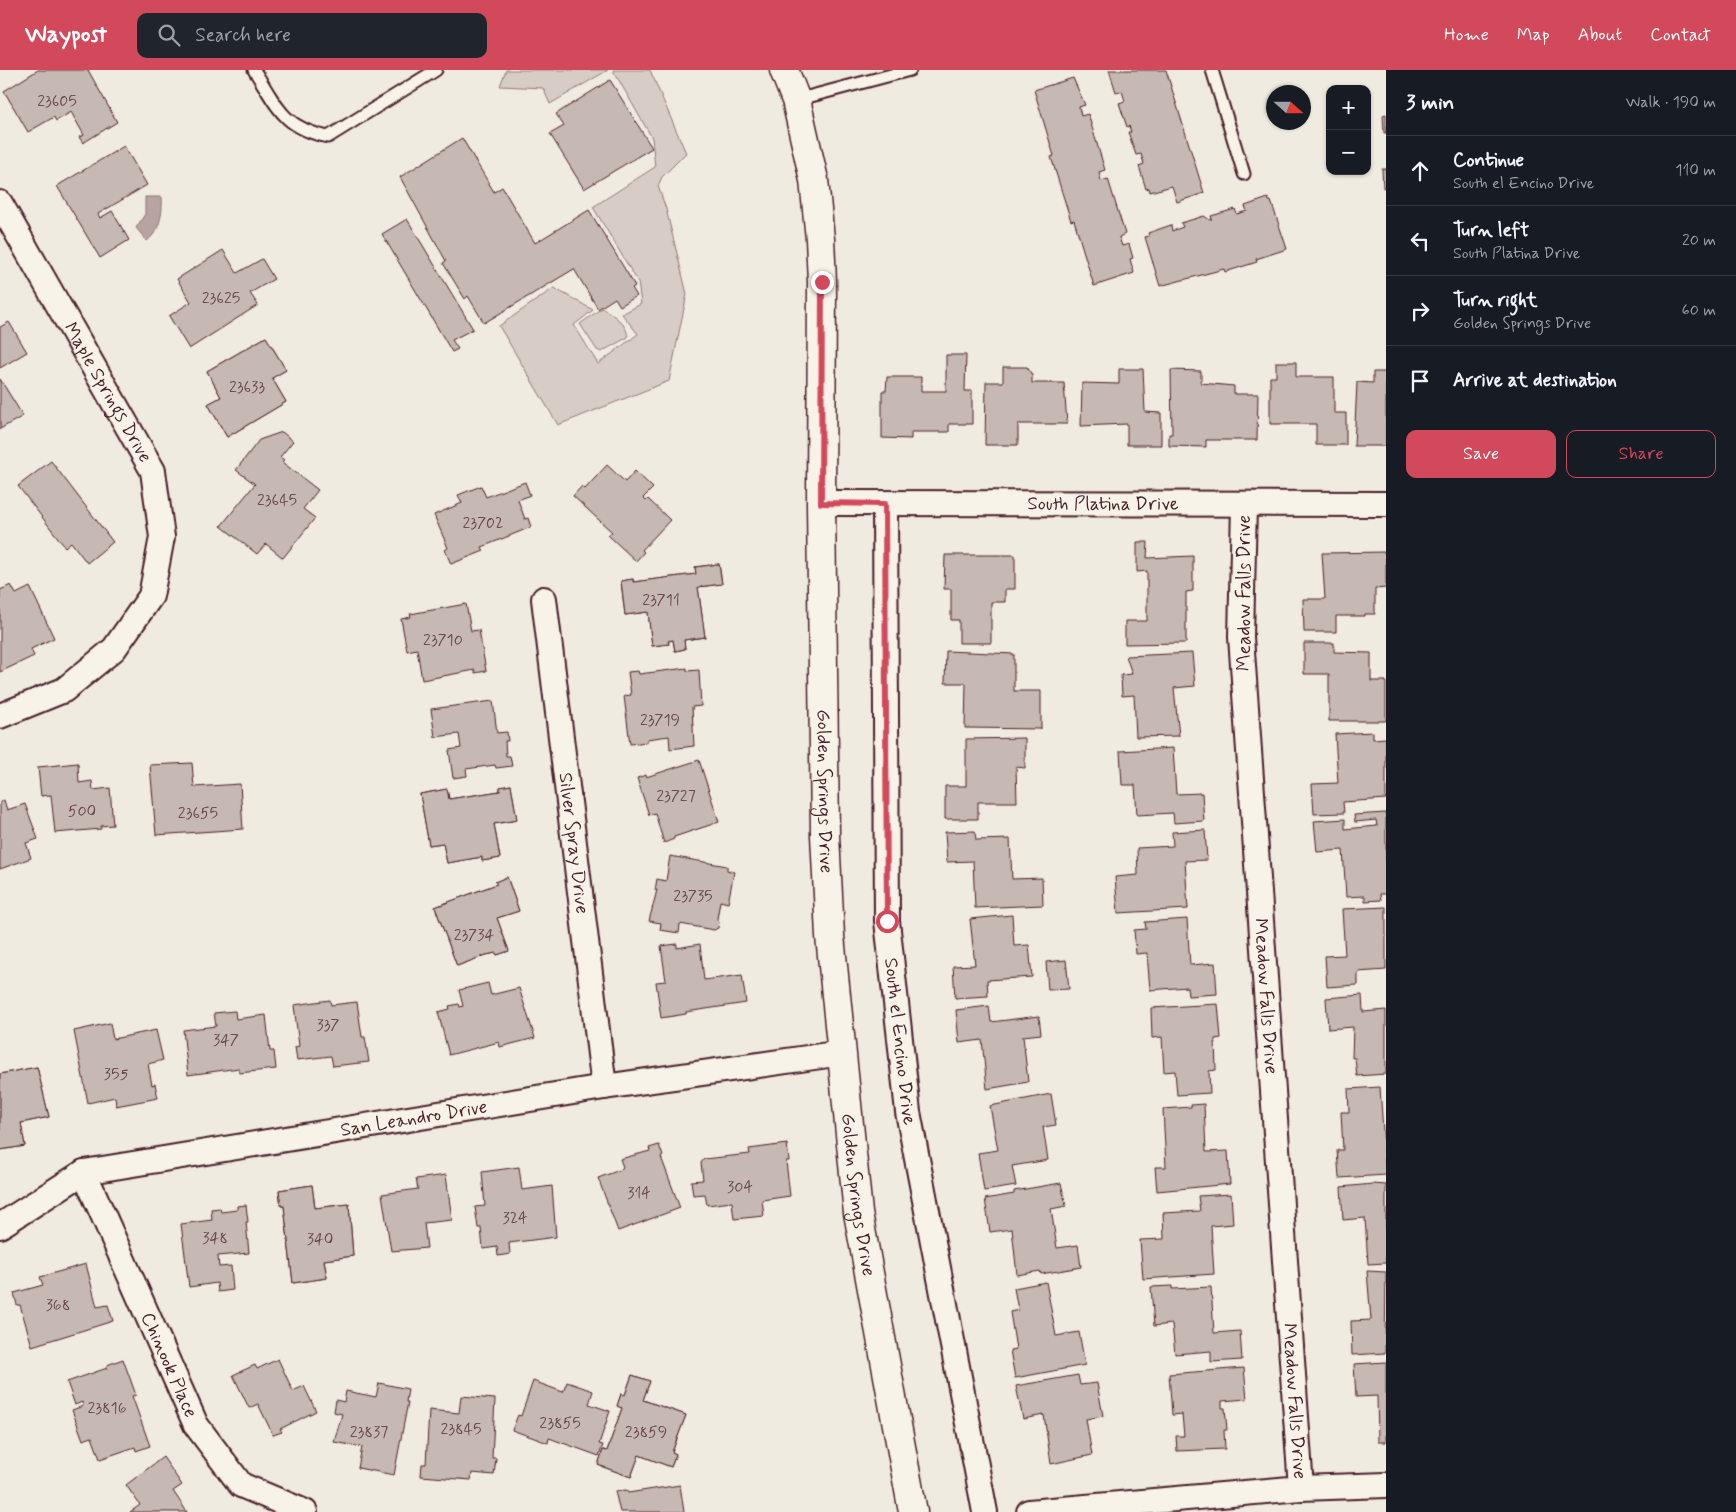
<!DOCTYPE html>
<html lang="en">
<head>
<meta charset="utf-8">
<style>
	body { margin:0; font-family:Mynerve,sans-serif; background:#20242c; color:#f1f3f6 }
	.controls { position:absolute; right:15px; top:15px; display:grid; overflow:hidden; border-radius:10px; box-shadow:0 1px 4px #0004 }
	.controls button { width:45px; height:45px; display:grid; place-items:center; padding:0; border:0; border-bottom:1px solid #363941; background:#171b24; color:#f1f3f6; font:25px sans-serif }
	.compass { position:absolute; left:1266px; top:15px; width:45px; height:45px; border-radius:50%; background:#171b24; box-shadow:0 1px 4px #0004; rotate:111deg }
	.stop { position:absolute; width:15px; height:15px; margin:-11px; border:4px solid #d1495b; border-radius:50%; background:#fff }
	.stop.end { background:#d1495b; border-color:#fff; box-shadow:0 1px 5px #0008 }
	.list { margin:0; padding:0; list-style:none }
	h2 { display:flex; justify-content:space-between; align-items:center; height:65px; margin:0; padding:0 20px; font-size:21px }
	h2 small { font-size:16px; font-weight:400; color:#9ea1a6 }
	.list li { display:grid; grid-template-columns:32px 1fr auto; gap:15px; align-items:center; box-sizing:border-box; height:70px; padding:0 20px; border-top:1px solid #363941 }
	.list b { display:block; font-size:19px; white-space:nowrap }
	.list p { margin:0; font-size:16px; white-space:nowrap; color:#9ea1a6 }
	.list em { font-size:16px; font-style:normal; color:#9ea1a6 }
	.actions { display:flex; gap:10px; padding:15px 20px }
	.actions a { flex:1; padding:11px 0; border:1px solid #d1495b; border-radius:10px; text-align:center; font-size:18px; color:#d1495b }
	.actions .main { background:#d1495b; color:#fff }
	.icon { flex:none; width:28px; height:28px; fill:none; stroke:currentColor; stroke-width:2; stroke-linecap:round; stroke-linejoin:round }
	.map { position:relative; flex:none; width:1386px; height:1442px; overflow:hidden }
	header { display:flex; align-items:center; gap:30px; box-sizing:border-box; height:70px; padding:0 25px; background:#d1495b; color:#fff }
	header strong { font-size:24px }
	nav { display:flex; gap:28px; margin-inline-start:auto; font-size:18px }
	.search { width:350px; height:45px; background:#20242c; display:flex; align-items:center; gap:12px; box-sizing:border-box; padding:0 18px; border-radius:10px; color:#9ea1a6; font-size:19px }
	main { display:flex }
	aside { flex:1; background:#171b24 }
	.map>svg:first-child { display:block }
</style>
</head>
<body>
<header>
<strong>Waypost</strong>
<div class="search"><svg class="icon" aria-label="search" viewBox="0 0 24 24"><circle cx="10" cy="10" r="6"/><path d="M15 15l6 6"/></svg>Search here</div>
<nav><a>Home</a><a>Map</a><a>About</a><a>Contact</a></nav>
</header>
<main>
<div class="map">
<svg width="1386" height="1442" viewBox="0 0 1386 1442">
	<rect width="100%" height="100%" fill="#f0ebe0"/>
	<filter id="ink" filterUnits="userSpaceOnUse"><feTurbulence type="fractalNoise" baseFrequency=".02" numOctaves="2"/><feDisplacementMap in="SourceGraphic" scale="10" xChannelSelector="R" yChannelSelector="G"/><feConvolveMatrix kernelMatrix="1 2 1 2 8 2 1 2 1" color-interpolation-filters="sRGB"/></filter>
	<g filter="url(#ink)">
		<g fill="#d8cdc6" stroke="#917678">
			<polygon points="506,0 608,0 550,34 543,18 500,16"/>
			<polygon points="613,0 650,0 686,83 662,107 658,116 666,139 687,224 669,311 558,355 499,256 554,218 593,240 574,255 598,294 638,264 622,244 641,234 638,212 593,137 655,97 652,68"/>
			<path d="M602,238C614,246 626,252 628,267L601,282L597,280L580,254Z"/>
		</g>
		<path fill="#b7a4a2" stroke="#8b6f72" d="M145,127H162C163,143 160,161 147,171L136,158L145,144Z"/>
		<g fill="#c6b8b3" stroke="#4a1f2b" fill-rule="evenodd">
			<polygon points="38,0 88,0 117,52 83,73 79,67 84,65 71,42 56,51 54,47 28,62 4,21"/>
			<polygon points="1109,0 1166,0 1204,123 1177,132 1172,116 1150,122 1149,118 1146,119 1139,96 1144,94 1141,84 1136,85 1128,62 1131,62 1129,56 1127,57 1119,33 1125,31 1122,21 1116,22"/>
			<polygon points="1073,8 1085,35 1079,37 1081,46 1088,44 1105,100 1099,102 1101,111 1108,109 1125,164 1119,167 1122,176 1129,174 1133,188 1130,189 1134,203 1094,216 1074,150 1071,151 1051,87 1054,86 1034,20"/>
			<polygon points="610,10 652,78 584,119 550,64 564,56 556,44"/>
			<polygon points="1386,44 1386,63 1384,63 1383,45"/>
			<polygon points="462,68 494,122 502,117 535,173 589,140 635,216 632,218 637,226 620,236 615,228 598,239 574,199 484,253 468,226 465,229 443,193 446,191 400,107"/>
			<polygon points="124,76 147,115 98,144 100,148 112,141 129,170 100,188 57,116"/>
			<polygon points="1382,99 1386,99 1386,117 1383,118"/>
			<polygon points="1268,128 1269,131 1271,131 1287,179 1256,189 1257,192 1225,202 1224,199 1160,216 1145,167 1149,166 1148,163 1171,155 1172,161 1183,157 1181,153 1204,146 1210,150 1212,149 1211,146 1235,139 1237,144 1247,141 1245,136"/>
			<polygon points="407,149 473,259 452,270 458,279 452,282 382,164"/>
			<polygon points="223,180 237,203 262,189 274,209 250,223 258,235 189,279 169,246 191,232 177,209"/>
			<polygon points="9,252 27,282 0,298 0,257"/>
			<path d="M266,267L286,300L272,308L286,332L227,367L208,334L221,327L207,301ZM230,313L234,320L227,325L223,318Z"/>
			<polygon points="266,267 286,300 272,308 286,332 227,367 208,334 221,327 207,301"/>
			<polygon points="946,285 966,285 965,321 972,321 972,354 949,354 949,362 911,362 911,369 882,368 882,321 886,321 887,307 921,307 921,321 946,321"/>
			<polygon points="1276,292 1296,292 1296,307 1334,307 1334,343 1346,343 1346,375 1316,375 1316,354 1270,354 1270,307 1276,307"/>
			<polygon points="1003,297 1027,297 1032,305 1032,313 1064,313 1067,354 1018,354 1018,375 985,375 986,312 1003,312"/>
			<polygon points="1119,299 1143,299 1145,342 1161,343 1161,375 1127,375 1127,354 1081,356 1082,313 1119,314"/>
			<polygon points="1171,300 1201,301 1201,313 1234,316 1234,324 1258,324 1257,370 1206,370 1206,377 1169,376 1169,364 1172,364"/>
			<polygon points="1373,302 1386,302 1386,376 1354,376 1357,312 1373,313"/>
			<polygon points="0,309 23,346 0,359"/>
			<polygon points="282,362 293,371 280,387 284,390 282,392 318,420 303,439 315,448 283,488 266,474 257,484 221,456 255,414 236,400 259,370"/>
			<polygon points="51,391 113,472 87,493 71,472 65,477 18,416"/>
			<polygon points="607,395 625,412 635,401 653,418 643,428 646,431 648,429 670,450 642,480 644,482 636,491 608,465 612,462 573,426 582,416 585,419"/>
			<polygon points="525,412 530,425 518,430 525,449 528,448 531,457 482,477 484,481 451,494 445,480 448,478 434,445 462,433 458,425 481,416 486,427"/>
			<polygon points="1137,472 1148,472 1147,488 1193,486 1193,521 1186,522 1186,573 1125,574 1125,551 1147,551 1147,501 1137,502"/>
			<polygon points="1386,482 1386,518 1375,519 1375,544 1365,544 1365,546 1336,546 1336,562 1304,562 1303,529 1325,529 1322,483"/>
			<polygon points="945,485 1015,485 1015,519 1005,519 1005,532 991,532 991,573 959,573 959,550 951,550 951,519 944,519"/>
			<path d="M719,494L722,514L698,517L705,567L684,570L685,579L675,581L673,570L668,571L669,574L652,576L648,542L625,545L621,511L633,509V512L696,504L695,497ZM667,526L668,538L660,539L659,527Z"/>
			<polygon points="719,494 722,514 698,517 705,567 684,570 685,579 675,581 673,570 668,571 669,574 652,576 648,542 625,545 621,511 633,509 633,512 696,504 695,497"/>
			<polygon points="11,515 16,524 30,517 54,568 31,579 34,586 0,602 0,520"/>
			<polygon points="466,534 471,561 479,560 486,601 475,603 475,600 422,610 417,579 407,581 401,549 411,547 410,544"/>
			<polygon points="1304,573 1334,573 1334,582 1371,583 1371,611 1386,611 1386,651 1329,651 1329,604 1304,604"/>
			<polygon points="946,581 1014,584 1014,621 1041,621 1041,659 965,658 966,613 945,613"/>
			<polygon points="1192,583 1195,616 1174,618 1179,666 1136,667 1134,625 1122,626 1121,605 1132,604 1126,586"/>
			<polygon points="687,598 687,601 699,600 701,636 692,637 694,676 670,679 669,666 647,669 647,672 630,674 624,626 631,625 628,602 638,601 639,604"/>
			<polygon points="493,631 497,663 507,662 508,671 505,671 506,686 510,686 512,696 496,698 495,695 466,699 467,706 453,708 449,680 461,678 459,664 435,667 431,639"/>
			<polygon points="1373,662 1373,669 1386,668 1386,729 1343,732 1344,743 1314,744 1312,714 1338,713 1335,664"/>
			<polygon points="1025,668 1025,698 1016,697 1017,732 978,732 978,749 945,749 945,716 966,716 966,669"/>
			<polygon points="1173,678 1176,724 1202,723 1204,751 1174,753 1173,743 1137,745 1135,715 1122,715 1120,681"/>
			<polygon points="699,690 719,752 674,767 674,769 664,773 655,743 649,745 637,708 646,705 646,707"/>
			<polygon points="78,693 79,713 92,711 93,720 110,718 113,755 101,756 101,759 55,763 51,725 41,726 38,697"/>
			<polygon points="192,693 194,717 240,714 243,759 156,765 150,695"/>
			<path d="M511,715L517,750L494,754L500,788L482,791V787L447,793L443,773L429,775L420,724L447,719L449,729L500,721V717ZM479,742L481,755L473,756L471,743Z"/>
			<polygon points="511,715 517,750 494,754 500,788 482,791 482,787 447,793 443,773 429,775 420,724 447,719 449,729 500,721 500,717"/>
			<polygon points="4,730 7,740 25,734 38,769 26,773 31,788 0,799 0,732"/>
			<polygon points="1386,743 1386,824 1380,824 1381,830 1365,831 1365,826 1346,827 1343,780 1317,782 1314,751 1345,749 1345,759 1377,756 1376,750 1355,752 1354,745"/>
			<polygon points="1205,760 1207,790 1185,791 1188,839 1118,843 1115,807 1138,805 1137,778 1173,776 1172,762"/>
			<polygon points="975,761 976,770 1010,769 1012,809 1042,808 1043,835 975,838 973,791 947,792 945,762"/>
			<polygon points="670,786 727,796 727,800 734,802 728,833 720,831 717,849 719,852 718,858 714,860 680,854 679,863 660,860 661,853 649,851 657,820 655,820 657,809 666,811"/>
			<path d="M507,807L519,841L497,848L509,881L497,885L496,883L486,885L457,896L435,837L497,814L495,812ZM480,840L484,852L477,854L473,843Z"/>
			<polygon points="507,807 519,841 497,848 509,881 497,885 496,883 486,885 457,896 435,837 497,814 495,812"/>
			<polygon points="1386,837 1386,900 1358,902 1358,915 1327,917 1325,886 1345,885 1342,839"/>
			<polygon points="1012,845 1014,876 1029,875 1032,907 987,910 988,926 955,928 953,896 975,895 970,849"/>
			<polygon points="1187,849 1190,895 1215,893 1217,924 1188,926 1187,917 1150,920 1147,883 1136,884 1134,860 1146,859 1145,852"/>
			<polygon points="677,874 677,878 700,874 704,910 742,905 746,933 686,942 686,944 661,948 656,912 666,911 661,876"/>
			<polygon points="1066,890 1069,919 1048,920 1046,892"/>
			<polygon points="488,913 491,925 519,918 535,968 500,977 499,972 449,985 438,942 450,939 449,936 459,934 460,937 463,936 459,920"/>
			<polygon points="1362,925 1363,942 1386,940 1386,1004 1357,1006 1355,988 1352,988 1353,957 1328,959 1326,928"/>
			<polygon points="330,930 331,935 357,932 362,967 365,967 369,992 333,996 331,986 297,990 295,977 299,976 294,935"/>
			<polygon points="1218,934 1221,968 1215,969 1216,1000 1209,1001 1210,1023 1177,1025 1175,1001 1164,1002 1162,967 1152,968 1151,938"/>
			<polygon points="989,936 991,952 1039,946 1041,964 1023,966 1028,1012 987,1019 982,970 959,973 956,940"/>
			<polygon points="235,941 236,949 266,945 270,981 274,981 276,999 239,1003 239,998 188,1005 183,960 216,956 214,943"/>
			<polygon points="110,953 113,969 156,960 163,990 148,994 152,1015 155,1014 158,1028 116,1036 115,1027 88,1033 74,961"/>
			<polygon points="37,997 49,1047 21,1053 25,1076 0,1080 0,1041 1,1046 13,1044 12,1035 0,1038 0,1004"/>
			<polygon points="37,997 49,1047 21,1053 25,1076 0,1080 0,1004"/>
			<polygon points="1380,1017 1386,1105 1339,1108 1337,1080 1343,1080 1341,1042 1349,1042 1348,1019"/>
			<polygon points="1051,1024 1056,1055 1043,1057 1048,1090 1012,1096 1016,1116 984,1121 978,1083 998,1080 990,1036"/>
			<polygon points="1204,1034 1206,1082 1228,1081 1230,1114 1157,1121 1155,1097 1166,1097 1163,1039 1191,1037 1191,1035"/>
			<polygon points="787,1074 789,1091 786,1091 790,1126 762,1130 764,1146 734,1149 732,1132 707,1135 705,1124 693,1125 691,1111 703,1110 701,1093 704,1089 750,1084 749,1079"/>
			<polygon points="659,1075 663,1086 661,1087 680,1138 618,1161 598,1108 620,1100 623,1097 620,1089 650,1081 649,1078"/>
			<polygon points="519,1097 522,1120 552,1116 556,1167 509,1173 510,1184 498,1186 497,1177 483,1179 481,1158 478,1158 475,1137 485,1136 482,1102"/>
			<polygon points="446,1105 452,1150 424,1153 427,1178 391,1181 382,1124 418,1119 416,1109"/>
			<polygon points="1061,1113 1066,1136 1051,1139 1057,1178 1078,1175 1081,1197 1041,1204 1040,1201 1017,1205 1012,1159 990,1162 985,1129 1014,1124 1014,1121"/>
			<polygon points="1373,1114 1386,1115 1386,1193 1368,1194 1365,1148 1343,1150 1341,1117"/>
			<path d="M312,1115L315,1138L349,1134L353,1186L324,1190L327,1208L293,1213L284,1136H281L279,1120ZM316,1150L317,1158L304,1160L303,1152Z"/>
			<polygon points="312,1115 315,1138 349,1134 353,1186 324,1190 327,1208 293,1213 284,1136 281,1136 279,1120"/>
			<polygon points="1231,1124 1233,1154 1211,1156 1214,1204 1143,1209 1140,1170 1164,1169 1163,1143 1200,1141 1198,1126"/>
			<polygon points="246,1135 248,1152 246,1152 249,1183 218,1186 219,1197 231,1196 233,1220 218,1222 217,1213 189,1217 181,1154 212,1150 211,1139 220,1138 221,1142 237,1140 237,1136"/>
			<polygon points="86,1194 97,1237 108,1235 113,1251 32,1276 20,1235 17,1235 14,1223 43,1215 40,1207"/>
			<polygon points="1367,1201 1386,1202 1385,1283 1352,1285 1351,1251 1371,1250"/>
			<polygon points="1046,1212 1056,1266 1079,1262 1085,1295 1015,1308 1010,1280 1016,1279 1010,1242 1018,1240 1014,1218"/>
			<polygon points="1172,1216 1172,1219 1211,1217 1214,1263 1240,1261 1242,1290 1211,1292 1211,1281 1175,1284 1172,1254 1154,1256 1151,1217"/>
			<polygon points="123,1289 136,1325 132,1326 150,1376 136,1381 135,1377 100,1389 92,1367 83,1370 72,1340 83,1336 82,1332 75,1335 67,1312 107,1298 107,1295"/>
			<polygon points="278,1289 293,1321 304,1316 316,1341 280,1359 282,1362 273,1365 258,1334 249,1338 233,1305 255,1295 257,1299"/>
			<polygon points="1386,1292 1386,1372 1378,1372 1377,1326 1356,1327 1354,1294"/>
			<polygon points="1244,1298 1247,1329 1222,1331 1222,1338 1225,1338 1227,1360 1224,1360 1225,1379 1177,1381 1176,1366 1184,1366 1182,1344 1172,1345 1169,1304"/>
			<path d="M632,1305L650,1311L643,1330L686,1345L672,1382L676,1384L671,1397L639,1385L631,1407L598,1395L603,1380L607,1381L622,1338L617,1336L621,1324L625,1325ZM632,1361L644,1364L642,1373L629,1369Z"/>
			<polygon points="632,1305 650,1311 643,1330 686,1345 672,1382 676,1384 671,1397 639,1385 631,1407 598,1395 603,1380 607,1381 622,1338 617,1336 621,1324 625,1325"/>
			<polygon points="1078,1305 1080,1315 1097,1313 1103,1346 1086,1349 1092,1385 1051,1394 1044,1345 1023,1349 1016,1316"/>
			<polygon points="533,1311 563,1322 567,1312 593,1321 589,1334 610,1341 599,1374 603,1375 599,1386 549,1368 548,1373 512,1360 518,1345 521,1346"/>
			<polygon points="379,1313 408,1319 406,1332 408,1332 394,1405 358,1398 362,1377 334,1372 342,1344 334,1342 336,1330 344,1332 346,1321 376,1327"/>
			<polygon points="461,1326 495,1329 492,1388 496,1388 494,1405 472,1403 471,1410 421,1406 422,1394 426,1394 429,1340 459,1343"/>
			<polygon points="163,1387 182,1415 173,1421 187,1442 130,1442 140,1435 126,1415"/>
			<polygon points="680,1415 684,1442 620,1442 615,1421 627,1420 628,1423"/>
		</g>
		<g fill="none" stroke-linecap="round" stroke-linejoin="round">
			<g stroke="#4a1f2b" stroke-width="15">
				<g id="service">
					<path d="M254,0C278,37 282,57 328,67L436,0"/>
					<polyline points="1212,0 1244,104"/>
					<polyline points="796,30 910,0"/>
				</g>
			</g>
			<g stroke="#4a1f2b" stroke-width="28">
				<g id="minor">
					<path id="s1" d="M0,133L153,401L162,467L151,526L114,579L64,620L0,646"/>
					<path id="s2" d="M821,433L1386,434"/>
					<path id="s3" d="M885,434L887,851L908,1042L985,1442"/>
					<path id="s4" d="M1244,435L1241,567L1301,1418"/>
					<path id="s5" d="M544,529L604,1017"/>
					<path id="s6" d="M84,1102L196,1355L241,1415L305,1442"/>
					<path id="s7" d="M0,1156L84,1102L604,1017L842,983"/>
					<polyline points="1029,1442 1301,1418 1386,1415"/>
				</g>
			</g>
			<g stroke="#4a1f2b" stroke-width="31">
				<g id="secondary">
					<path id="s8" d="M784,0L796,30L814,110L820,169L822,212L821,433L825,765L830,866L858,1143L913,1442"/>
				</g>
			</g>
			<use href="#service" stroke="#f7f3e8" stroke-width="11"/>
			<use href="#minor" stroke="#f7f3e8" stroke-width="24"/>
			<use href="#secondary" stroke="#f7f3e8" stroke-width="28"/>
		</g>
	</g>
	<g fill="none" stroke-linecap="round" stroke-linejoin="round" filter="url(#ink)">
		<polyline stroke="#d1495b" stroke-width="6" points="822,212 821,433 885,434 887,851"/>
	</g>
	<g text-anchor="middle" dominant-baseline="central" stroke-width="4" stroke-linejoin="round" paint-order="stroke">
		<g font-size="16" fill="#69454d">
			<text x="57" y="31">23605</text>
			<text x="221" y="228">23625</text>
			<text x="247" y="317">23633</text>
			<text x="277" y="430">23645</text>
			<text x="483" y="453">23702</text>
			<text x="661" y="530">23711</text>
			<text x="443" y="570">23710</text>
			<text x="660" y="650">23719</text>
			<text x="676" y="726">23727</text>
			<text x="82" y="741">500</text>
			<text x="198" y="743">23655</text>
			<text x="693" y="826">23735</text>
			<text x="474" y="865">23734</text>
			<text x="328" y="955">337</text>
			<text x="226" y="970">347</text>
			<text x="116" y="1004">355</text>
			<text x="740" y="1117">304</text>
			<text x="639" y="1123">314</text>
			<text x="515" y="1148">324</text>
			<text x="215" y="1168">348</text>
			<text x="320" y="1169">340</text>
			<text x="58" y="1235">368</text>
			<text x="107" y="1338">23816</text>
			<text x="560" y="1353">23855</text>
			<text x="461" y="1359">23845</text>
			<text x="369" y="1362">23837</text>
			<text x="646" y="1362">23859</text>
		</g>
		<g font-size="19" fill="#4a1f2b" stroke="#f7f3e8">
			<text stroke="none"><textPath href="#s1" startOffset="218">Maple Springs Drive</textPath></text>
			<text stroke="none"><textPath href="#s2" startOffset="282">South Platina Drive</textPath></text>
			<text transform="translate(1244 523) rotate(-90)">Meadow Falls Drive</text>
			<text stroke="none"><textPath href="#s8" startOffset="726">Golden Springs Drive</textPath></text>
			<text stroke="none"><textPath href="#s5" startOffset="246">Silver Spray Drive</textPath></text>
			<text stroke="none"><textPath href="#s4" startOffset="492">Meadow Falls Drive</textPath></text>
			<text stroke="none"><textPath href="#s3" startOffset="538">South el Encino Drive</textPath></text>
			<text stroke="none"><textPath href="#s7" startOffset="434">San Leandro Drive</textPath></text>
			<text stroke="none"><textPath href="#s8" startOffset="1131">Golden Springs Drive</textPath></text>
			<text stroke="none"><textPath href="#s6" startOffset="211">Chinook Place</textPath></text>
			<text stroke="none"><textPath href="#s4" startOffset="898">Meadow Falls Drive</textPath></text>
		</g>
	</g>
</svg>
<div class="controls">
<button>+</button>
<button>−</button>
</div>
<svg class="compass" viewBox="-18 -18 36 36"><path d="M0-13l5 13h-10z" fill="#e53935"/><path d="M0 13l5-13h-10z" fill="#9ea1a6"/></svg>
<div class="stop" style="left:887px;top:851px"></div>
<div class="stop end" style="left:822px;top:212px"></div>
</div>
<aside>
<h2>3 min<small>Walk · 190 m</small></h2>
<ul class="list">
<li><svg class="icon" aria-label="ahead" viewBox="0 0 24 24"><path d="M12 20V5M6 11l6-6 6 6"/></svg><div><b>Continue</b><p>South el Encino Drive</p></div><em>110 m</em></li>
<li><svg class="icon" aria-label="left" viewBox="0 0 24 24"><path d="M17 20v-9H6M10 6l-5 5 5 5"/></svg><div><b>Turn left</b><p>South Platina Drive</p></div><em>20 m</em></li>
<li><svg class="icon" aria-label="right" viewBox="0 0 24 24"><path d="M7 20v-9h11M14 6l5 5-5 5"/></svg><div><b>Turn right</b><p>Golden Springs Drive</p></div><em>60 m</em></li>
<li><svg class="icon" aria-label="arrive" viewBox="0 0 24 24"><path d="M6 21V4h12l-3 4 3 4H6"/></svg><div><b>Arrive at destination</b></div></li>
</ul>
<div class="actions"><a class="main">Save</a><a>Share</a></div>
</aside>
</main>
</body>
</html>
